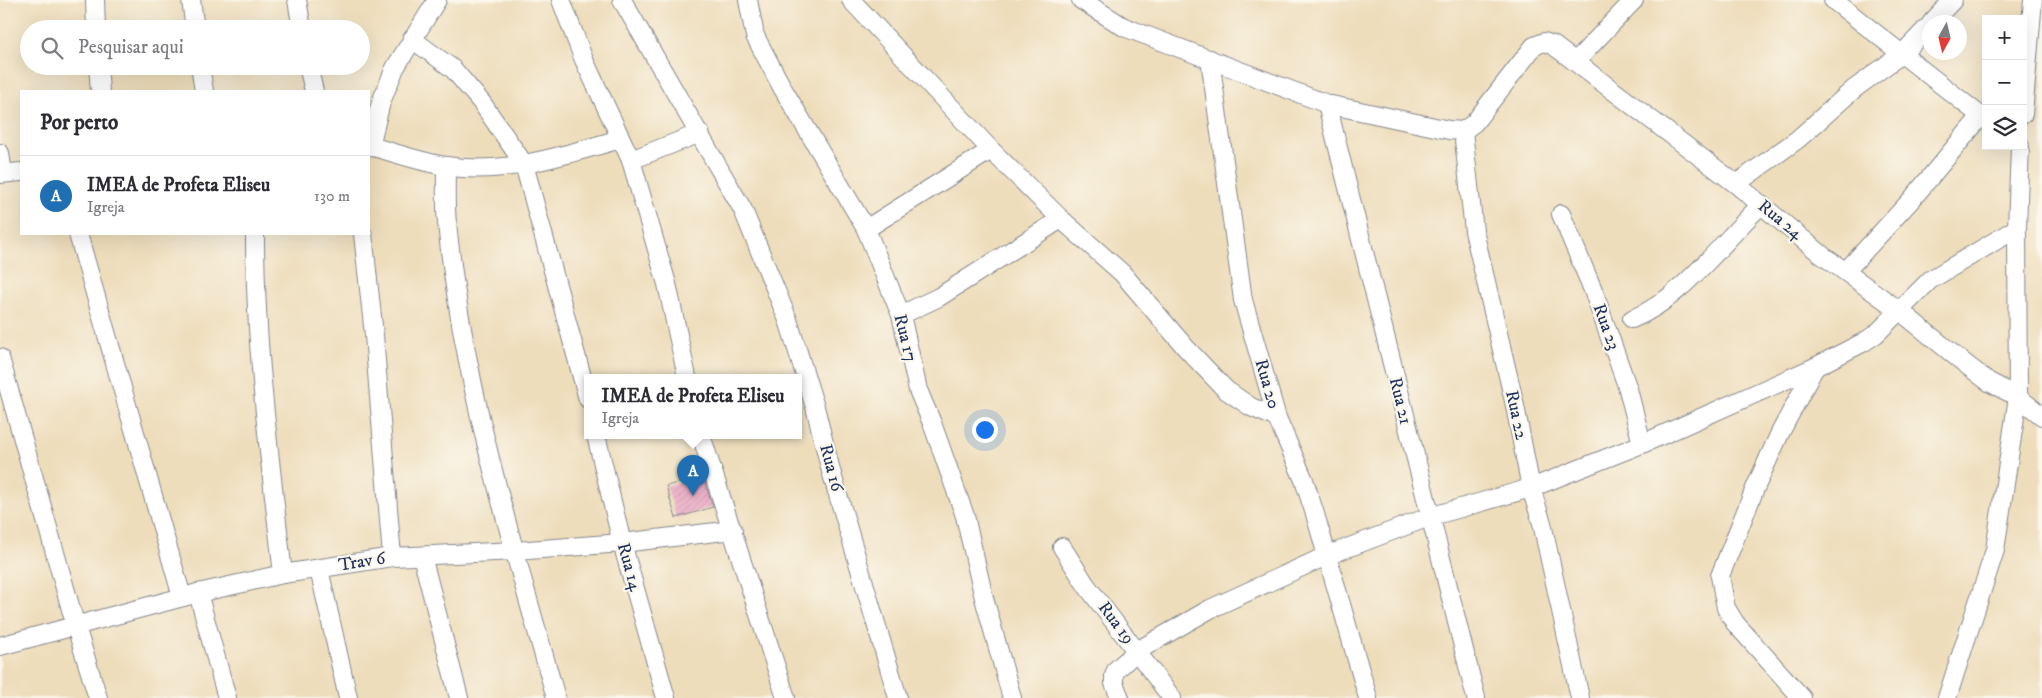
<!DOCTYPE html>
<html lang="pt">
<head>
<meta charset="utf-8">
<style>
	body { margin:0; font-family:"IM FELL DW Pica",serif; background:#f2f2f3; color:#2b2b33 }
	.controls { position:absolute; right:15px; top:15px; display:grid; overflow:hidden; border-radius:0px; box-shadow:0 5px 20px #0002 }
	.controls button { width:45px; height:45px; display:grid; place-items:center; padding:0; border:0; border-bottom:1px solid #e1e1e2; background:#fff; color:#2b2b33; font:25px sans-serif }
	.compass { position:absolute; left:1922px; top:15px; width:45px; height:45px; border-radius:50%; background:#fff; box-shadow:0 5px 20px #0002; rotate:188deg }
	.you { position:absolute; left:984px; top:429px; width:18px; height:18px; margin:-12px; border:4px solid #fff; border-radius:50%; background:#1a73e8; box-shadow:0 0 0 8px #1a73e833 }
	.badge { display:grid; place-items:center; width:32px; height:32px; border-radius:50%; background:#1f6fb2; color:#fff; font-size:16px; font-weight:700 }
	.pin { position:absolute; translate:-50% -41px; filter:drop-shadow(0 1px 2px #0008) }
	.pin::after { content:''; position:absolute; top:26px; width:18px; height:15px; background:inherit; clip-path:polygon(0 0,100% 0,50% 100%) }
	.popup { position:absolute; left:584px; top:374px; width:218px; height:65px; box-sizing:border-box; display:grid; place-content:center; border-radius:0px; background:#fff; filter:drop-shadow(0 1px 4px #0005); font-size:16px; white-space:nowrap; color:#7c7c81 }
	.popup b { font-size:19px; color:#2b2b33 }
	.popup::after { content:''; position:absolute; left:50%; top:100%; margin-left:-10px; border:10px solid transparent; border-top-color:#fff }
	.list { margin:0; padding:0; list-style:none }
	h2 { display:flex; justify-content:space-between; align-items:center; height:65px; margin:0; padding:0 20px; font-size:21px }
	h2 small { font-size:16px; font-weight:400; color:#7c7c81 }
	.list li { display:grid; grid-template-columns:32px 1fr auto; gap:15px; align-items:center; box-sizing:border-box; height:80px; padding:0 20px; border-top:1px solid #e1e1e2 }
	.list b { display:block; font-size:19px; white-space:nowrap }
	.list p { margin:0; font-size:16px; white-space:nowrap; color:#7c7c81 }
	.list em { font-size:16px; font-style:normal; color:#7c7c81 }
	.icon { flex:none; width:28px; height:28px; fill:none; stroke:currentColor; stroke-width:2; stroke-linecap:round; stroke-linejoin:round }
	.map { position:relative; flex:none; width:2042px; height:698px; overflow:hidden }
	.search { position:absolute; background:#fff; box-shadow:0 5px 20px #0002; left:20px; top:20px; width:350px; height:55px; display:flex; align-items:center; gap:12px; box-sizing:border-box; padding:0 18px; border-radius:28px; color:#7c7c81; font-size:19px }
	.panel { position:absolute; background:#fff; box-shadow:0 5px 20px #0002; left:20px; top:90px; width:350px; height:145px; border-radius:0px }
	.map>svg:first-child { display:block }
</style>
</head>
<body>
<div class="map">
<svg width="2042" height="698" viewBox="0 0 2042 698">
	<defs>
		<pattern id="building-hatch" width="6" height="6" patternUnits="userSpaceOnUse" patternTransform="scale(1.25)"><rect width="6" height="6" fill="#eba5c2"/><path d="M-1 1l2-2M0 6l6-6M5 7l2-2" fill="none" stroke="#be87a1"/></pattern>
	</defs>
	<rect width="100%" height="100%" fill="#fbf7ec"/>
	<filter id="ink" filterUnits="userSpaceOnUse"><feTurbulence type="fractalNoise" baseFrequency=".02" numOctaves="2"/><feDisplacementMap in="SourceGraphic" scale="10" xChannelSelector="R" yChannelSelector="G"/><feConvolveMatrix kernelMatrix="1 2 1 2 8 2 1 2 1" color-interpolation-filters="sRGB"/></filter>
	<filter id="wash" filterUnits="userSpaceOnUse"><feTurbulence type="fractalNoise" baseFrequency=".0096" numOctaves="4" result="noise"/><feDisplacementMap in="SourceGraphic" scale="20" xChannelSelector="R" yChannelSelector="G"/><feGaussianBlur stdDeviation="1.12" result="paint"/><feColorMatrix in="noise" values="0 0 0 0 0 0 0 0 0 0 0 0 0 0 0 0 0 1.4 0 .05"/><feComposite in="paint" operator="in"/></filter>
	<g filter="url(#wash)">
		<rect width="100%" height="100%" fill="#edb"/>
		<g id="blocks">
			<polygon fill="url(#building-hatch)" points="703,477 713,507 676,518 666,486"/>
		</g>
	</g>
	<g filter="url(#ink)">
		<use href="#blocks" fill-opacity="0" stroke="#84868c" stroke-width="1"/>
		<g fill="none" stroke-linecap="round" stroke-linejoin="round">
			<g stroke="#84868c" stroke-width="20">
				<g id="minor">
					<polyline points="95,0 96,29"/>
					<polyline points="191,0 195,29"/>
					<polyline points="297,0 302,29"/>
					<polyline points="561,0 584,60 631,160 667,284 687,377"/>
					<polyline points="622,0 743,210 788,320 815,407 831,471 898,698"/>
					<polyline points="748,0 755,36 783,89 866,229 894,298 901,315 918,390 932,423 965,516 984,598 1012,698"/>
					<polyline points="851,0 991,150 1061,219 1122,273 1186,348 1226,390 1251,407 1277,418"/>
					<polyline points="1081,0 1124,27 1327,104 1449,130 1463,131 1474,123 1534,46 1544,42 1553,45 1736,184 1822,255 1900,311 1959,359 1989,382 2018,397 1995,550 1947,698"/>
					<polyline points="1833,0 1986,120"/>
					<polyline points="1932,22 1953,0"/>
					<polyline points="412,39 453,69 482,103 524,164 588,399"/>
					<polyline points="1210,59 1243,300 1277,418 1304,480 1315,514 1368,698"/>
					<polyline points="1576,61 1634,0"/>
					<polyline points="98,66 100,91"/>
					<polyline points="200,66 204,91"/>
					<polyline points="308,66 314,91"/>
					<polyline points="1327,104 1476,698"/>
					<polyline points="2023,114 2033,0"/>
					<polyline points="1463,131 1474,231 1514,401 1531,488 1542,523 1580,698"/>
					<path d="M369,146C394,152 420,162 446,166C506,176 565,154 621,139"/>
					<polyline points="370,146 381,102 395,68 437,0"/>
					<polyline points="2020,146 2017,228 2018,397 2042,416"/>
					<polyline points="0,153 3,173"/>
					<polyline points="631,160 700,133"/>
					<path d="M446,166C446,185 445,205 447,223C463,385 512,542 556,698"/>
					<polyline points="0,174 21,172"/>
					<polyline points="1736,184 1798,139 1854,89 1903,53 1930,25"/>
					<polyline points="1561,214 1593,290 1628,389 1642,444"/>
					<polyline points="866,229 991,150"/>
					<polyline points="78,234 182,597"/>
					<path d="M255,234C255,348 270,461 283,574"/>
					<polyline points="363,234 374,335 392,557"/>
					<polyline points="1846,271 1912,199 1981,116"/>
					<polyline points="901,315 939,297 1061,219"/>
					<path d="M1632,319C1682,299 1722,242 1761,205"/>
					<polyline points="0,358 76,627 98,698"/>
					<polyline points="596,435 622,543 666,698"/>
					<polyline points="701,435 786,698"/>
					<polyline points="1062,547 1086,585 1172,698"/>
					<polyline points="422,556 459,698"/>
					<polyline points="319,569 348,698"/>
					<polyline points="198,593 227,698"/>
					<polyline points="0,646 198,593 283,574 392,557 515,551 622,543 733,530"/>
					<polyline points="1120,698 1114,683 1114,676 1116,670 1137,651 1210,609 1326,556 1429,517 1531,488 1642,444 1815,367 1864,342 1876,334 1930,280 2017,228"/>
					<polyline points="1802,698 1735,623 1726,608 1720,576 1756,486 1780,433 1815,367"/>
				</g>
			</g>
			<use href="#minor" stroke="#fff" stroke-width="18"/>
		</g>
	</g>
	<g text-anchor="middle" dominant-baseline="central" stroke-width="4.5" stroke-linejoin="round" paint-order="stroke">
		<g font-size="18" fill="#1b2f5e" stroke="#fbf7ec">
			<text transform="translate(1780 220) rotate(39)">Rua 24</text>
			<text transform="translate(1606 327) rotate(70)">Rua 23</text>
			<text transform="translate(905 338) rotate(76)">Rua 17</text>
			<text transform="translate(1267 384) rotate(74)">Rua 20</text>
			<text transform="translate(1400 401) rotate(76)">Rua 21</text>
			<text transform="translate(1516 415) rotate(78)">Rua 22</text>
			<text transform="translate(831 468) rotate(75)">Rua 16</text>
			<text transform="translate(362 562) rotate(-9)">Trav 6</text>
			<text transform="translate(629 567) rotate(74)">Rua 14</text>
			<text transform="translate(1116 623) rotate(53)">Rua 19</text>
		</g>
	</g>
</svg>
<div class="controls">
<button>+</button>
<button>−</button>
<button><svg class="icon" aria-label="layers" viewBox="0 0 24 24"><path d="M12 4l9 5-9 5-9-5zM3 14l9 5 9-5"/></svg></button>
</div>
<svg class="compass" viewBox="-18 -18 36 36"><path d="M0-13l5 13h-10z" fill="#e53935"/><path d="M0 13l5-13h-10z" fill="#7c7c81"/></svg>
<div class="you"></div>
<div class="pin badge" style="left:693px;top:496px">A</div>
<div class="popup"><b>IMEA de Profeta Eliseu</b>Igreja</div>
<div class="search"><svg class="icon" aria-label="search" viewBox="0 0 24 24"><circle cx="10" cy="10" r="6"/><path d="M15 15l6 6"/></svg>Pesquisar aqui</div>
<section class="panel">
<h2>Por perto<small></small></h2>
<ul class="list">
<li><span class="badge">A</span><div><b>IMEA de Profeta Eliseu</b><p>Igreja</p></div><em>130 m</em></li>
</ul>
</section>
</div>
</body>
</html>
